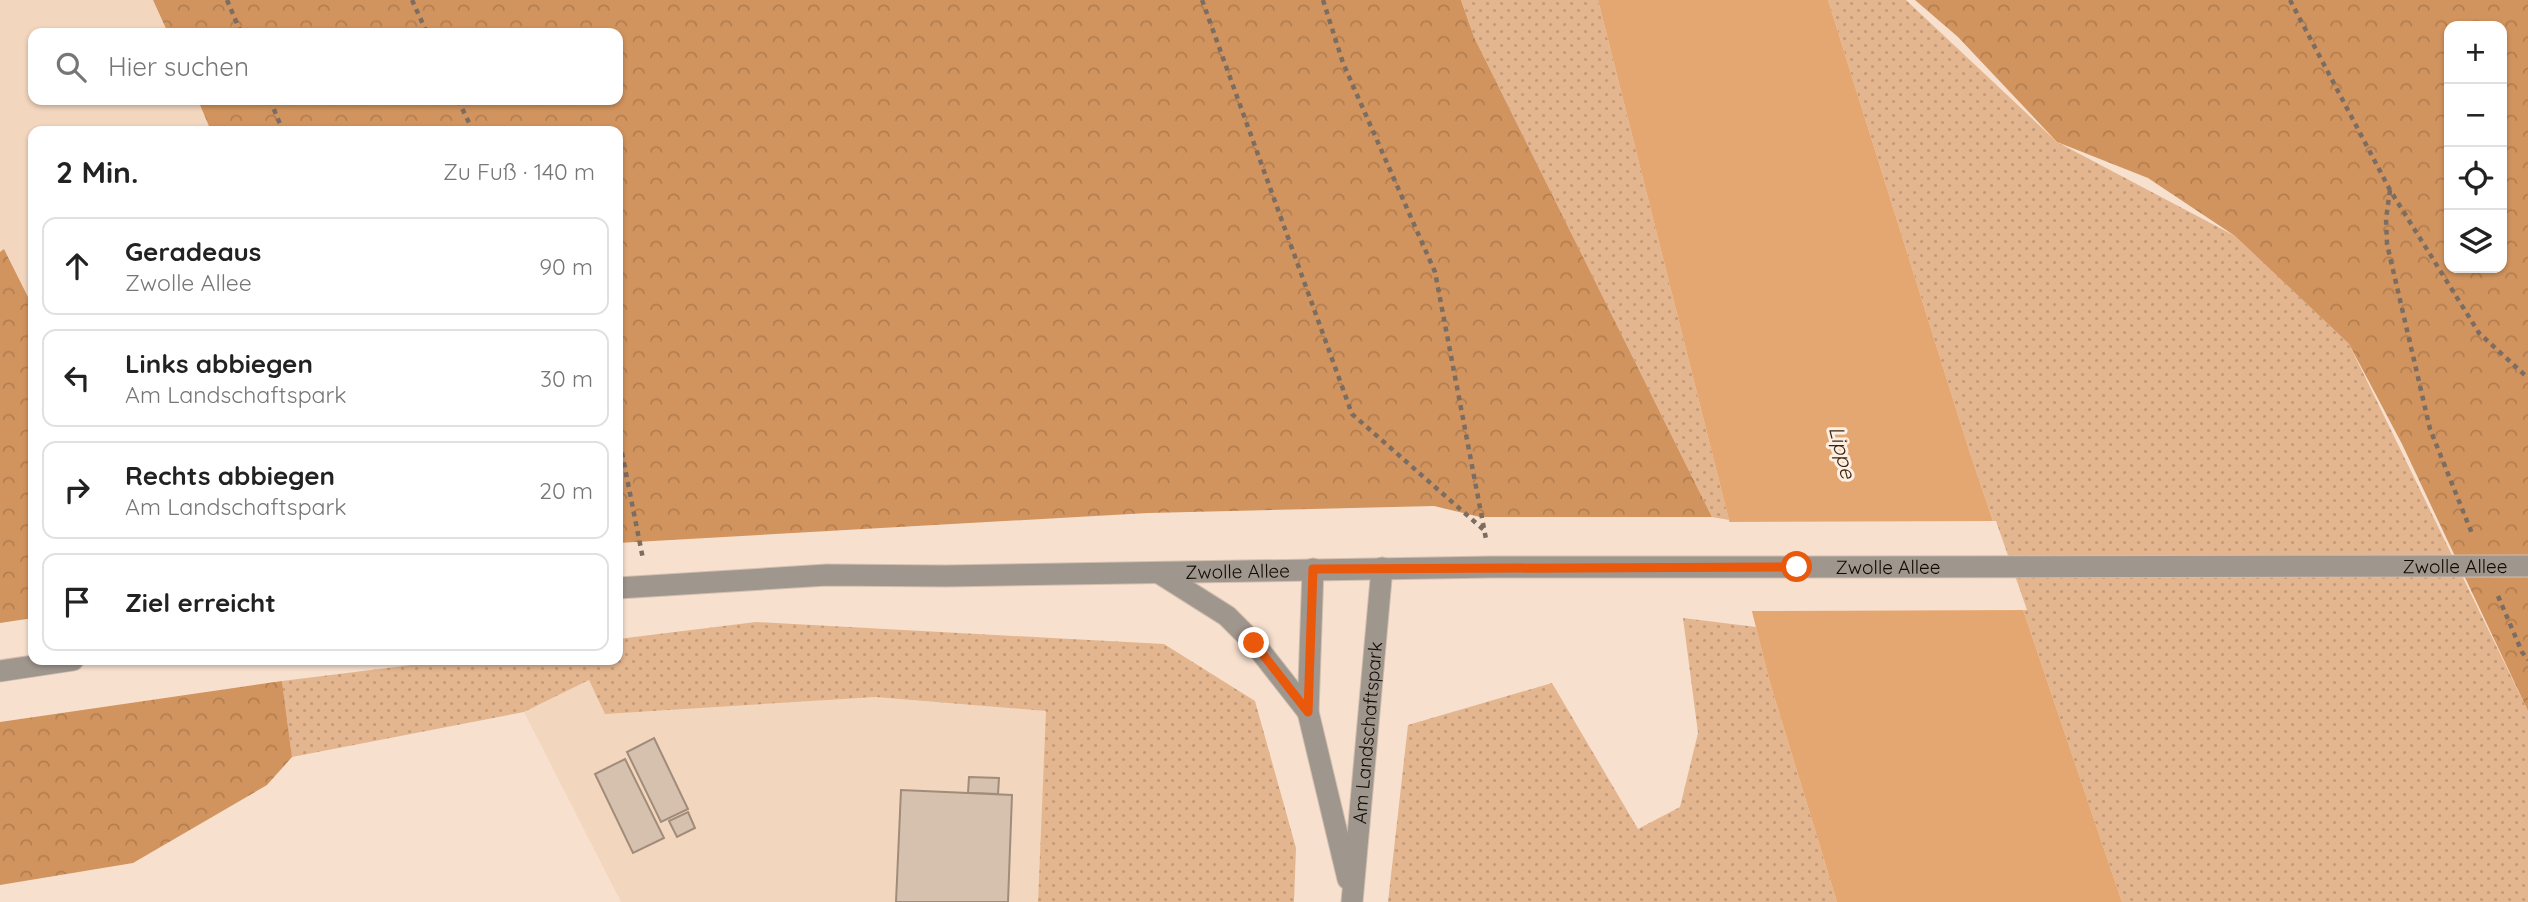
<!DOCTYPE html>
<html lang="de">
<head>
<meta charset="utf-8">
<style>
	body { margin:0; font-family:Quicksand,sans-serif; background:#f6f6f6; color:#222 }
	.controls { position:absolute; right:21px; top:21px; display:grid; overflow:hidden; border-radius:14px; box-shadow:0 2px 5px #0004 }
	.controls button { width:63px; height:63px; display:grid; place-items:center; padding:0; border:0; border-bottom:2px solid #e0e0e0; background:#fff; color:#222; font:35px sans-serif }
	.stop { position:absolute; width:21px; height:21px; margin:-16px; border:5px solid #ea580c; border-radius:50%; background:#fff }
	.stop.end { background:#ea580c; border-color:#fff; box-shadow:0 2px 7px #0008 }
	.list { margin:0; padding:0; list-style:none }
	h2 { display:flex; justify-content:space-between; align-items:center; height:91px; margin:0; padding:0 28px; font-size:30px }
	h2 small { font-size:23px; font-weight:400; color:#767676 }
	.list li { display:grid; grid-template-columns:46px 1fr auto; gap:21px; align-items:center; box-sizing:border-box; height:98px; margin:0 14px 14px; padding:0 14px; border:2px solid #e0e0e0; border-radius:14px }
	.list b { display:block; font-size:26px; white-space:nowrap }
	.list p { margin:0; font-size:23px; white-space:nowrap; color:#767676 }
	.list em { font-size:23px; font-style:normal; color:#767676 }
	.icon { flex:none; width:38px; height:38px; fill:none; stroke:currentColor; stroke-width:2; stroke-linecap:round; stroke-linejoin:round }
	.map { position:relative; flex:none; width:2528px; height:902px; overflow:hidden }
	.search { position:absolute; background:#fff; box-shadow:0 2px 5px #0004; left:28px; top:28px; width:595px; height:77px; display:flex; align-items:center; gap:18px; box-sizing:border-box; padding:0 24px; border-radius:14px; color:#767676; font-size:26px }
	.panel { position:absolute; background:#fff; box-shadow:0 2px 5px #0004; left:28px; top:126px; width:595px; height:539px; border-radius:14px }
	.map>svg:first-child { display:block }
</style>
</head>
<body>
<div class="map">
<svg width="2528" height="902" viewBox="0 0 2528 902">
	<defs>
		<pattern id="grass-dots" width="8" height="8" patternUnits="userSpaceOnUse" patternTransform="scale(1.75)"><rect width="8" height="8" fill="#e4b68f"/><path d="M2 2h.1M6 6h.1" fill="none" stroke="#c39b7a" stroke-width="1.8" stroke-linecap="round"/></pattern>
		<pattern id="forest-crowns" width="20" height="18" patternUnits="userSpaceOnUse" patternTransform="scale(1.75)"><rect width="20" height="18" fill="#d2945e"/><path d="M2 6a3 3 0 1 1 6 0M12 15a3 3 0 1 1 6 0" fill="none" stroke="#b37e50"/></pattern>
	</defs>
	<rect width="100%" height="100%" fill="#f7e0ce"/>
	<g fill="#f3d6be">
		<polygon points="0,0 153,0 168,33 33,33 33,100 198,100 211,131 33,131 33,307 5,250 0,252"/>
		<polygon points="589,680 875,697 1047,711 1038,902 621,902 524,712"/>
	</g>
	<g fill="url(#grass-dots)">
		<polygon points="1461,0 1598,0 1729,520 1712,517 1474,37"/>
		<polygon points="1828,0 1906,0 2057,142 2235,236 2349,344 2528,711 2528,902 2122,902 1969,450"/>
		<polygon points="1683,618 1756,627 1770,683 1837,902 1388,902 1408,725 1552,683 1638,829 1680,807 1698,733"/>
		<polygon points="756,622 1164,644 1255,701 1296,848 1294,902 1038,902 1046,711 875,697 605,714 589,680 524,712 292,757 282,681 452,660 618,660 618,639"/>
	</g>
	<g fill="url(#forest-crowns)" fill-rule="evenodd">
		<polygon points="153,0 1461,0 1474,37 1712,517 1480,517 1434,506 1148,513 618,543 618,131 211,131 198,100 618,100 618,33 168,33"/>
		<path d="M1915,0H2528V711L2402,444L2349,344L2235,236L2148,178L2057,142L1958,37ZM2449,26H2502V268H2449Z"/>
		<polygon points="4,249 33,307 33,618 0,623 0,252"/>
		<polygon points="282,681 292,757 267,785 133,863 0,885 0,722"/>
	</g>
	<polygon fill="#e5a771" points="1598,0 1828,0 1969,450 2122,902 1837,902 1770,683"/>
	<polygon fill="#f7e0ce" points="1996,521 2027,610 1749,611 1726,522"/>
	<g fill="#d6c1af" stroke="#a18c7b" stroke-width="2">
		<polygon points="654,738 688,809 661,822 627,752"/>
		<polygon points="625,759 664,838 633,853 595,774"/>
		<polygon points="969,777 999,778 998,794 968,793"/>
		<polygon points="901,790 1012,795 1008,902 896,902"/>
		<polygon points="688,812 695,828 677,837 669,821"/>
	</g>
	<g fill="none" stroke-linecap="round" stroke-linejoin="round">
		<g stroke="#d2beae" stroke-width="23">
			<g id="minor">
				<polyline points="1313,569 1308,712 1348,879"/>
				<polyline points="1159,573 1227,616 1254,643 1308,712"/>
				<path id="s1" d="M618,588L827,575L946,576L1492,567H1797"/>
				<polyline points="0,671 73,660"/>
				<path id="s2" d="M1352,902L1382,568"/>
			</g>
		</g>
		<g stroke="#7b6d62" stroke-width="4.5" stroke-dasharray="5 5" stroke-linecap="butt">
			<polyline points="227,0 241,33"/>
			<polyline points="412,0 427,33"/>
			<polyline points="1202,0 1352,414 1484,530"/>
			<polyline points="1323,0 1343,63 1435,272 1486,539"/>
			<polyline points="2290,0 2390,190 2479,333 2528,378"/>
			<polyline points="270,100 283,131"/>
			<polyline points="458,100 473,131"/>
			<polyline points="2390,190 2386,219 2387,244 2430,429 2473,536"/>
			<polyline points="618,433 643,559"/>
			<polyline points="2498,596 2522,652 2528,660"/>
		</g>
		<use href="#minor" stroke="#9f968e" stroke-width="21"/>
		<g stroke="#d2beae" stroke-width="23" stroke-linecap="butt">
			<g id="minor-bridge">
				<path id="s3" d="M1797,567L2528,566"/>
			</g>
		</g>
		<use href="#minor-bridge" stroke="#9f968e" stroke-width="21"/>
	</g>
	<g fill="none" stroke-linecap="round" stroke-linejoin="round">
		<polyline stroke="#ea580c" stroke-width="9" points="1254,643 1308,712 1313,569 1797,567"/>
	</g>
	<g text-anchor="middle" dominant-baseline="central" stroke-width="6" stroke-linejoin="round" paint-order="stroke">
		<g font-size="19" fill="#110a05" stroke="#fdefe4">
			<text stroke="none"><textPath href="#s3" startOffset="658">Zwolle Allee</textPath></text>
			<text stroke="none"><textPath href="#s3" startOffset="91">Zwolle Allee</textPath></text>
			<text stroke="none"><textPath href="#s1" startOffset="620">Zwolle Allee</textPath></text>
			<text stroke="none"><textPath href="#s2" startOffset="170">Am Landschaftspark</textPath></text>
		</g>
		<g font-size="21" font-style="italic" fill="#3d240c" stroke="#fdefe4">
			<text transform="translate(1843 452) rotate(76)">Lippe</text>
		</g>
	</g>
</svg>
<div class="controls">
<button>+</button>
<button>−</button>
<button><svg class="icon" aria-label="locate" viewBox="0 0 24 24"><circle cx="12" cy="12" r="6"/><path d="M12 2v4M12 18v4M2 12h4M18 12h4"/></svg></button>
<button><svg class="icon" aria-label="layers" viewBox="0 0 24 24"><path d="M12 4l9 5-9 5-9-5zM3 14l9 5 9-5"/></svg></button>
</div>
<div class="stop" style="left:1797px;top:567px"></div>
<div class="stop end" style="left:1254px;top:643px"></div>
<div class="search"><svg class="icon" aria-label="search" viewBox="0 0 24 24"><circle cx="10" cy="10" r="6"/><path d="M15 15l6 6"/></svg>Hier suchen</div>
<section class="panel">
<h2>2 Min.<small>Zu Fuß · 140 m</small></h2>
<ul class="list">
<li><svg class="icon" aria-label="ahead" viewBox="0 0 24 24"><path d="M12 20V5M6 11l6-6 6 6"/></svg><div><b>Geradeaus</b><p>Zwolle Allee</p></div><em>90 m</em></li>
<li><svg class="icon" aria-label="left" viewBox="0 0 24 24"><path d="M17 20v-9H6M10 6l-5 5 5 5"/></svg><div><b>Links abbiegen</b><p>Am Landschaftspark</p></div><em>30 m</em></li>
<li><svg class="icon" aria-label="right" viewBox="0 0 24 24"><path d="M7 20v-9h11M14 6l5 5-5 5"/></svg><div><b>Rechts abbiegen</b><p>Am Landschaftspark</p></div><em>20 m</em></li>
<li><svg class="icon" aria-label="arrive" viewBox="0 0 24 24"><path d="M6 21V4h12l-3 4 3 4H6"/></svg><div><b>Ziel erreicht</b></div></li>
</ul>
</section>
</div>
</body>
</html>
